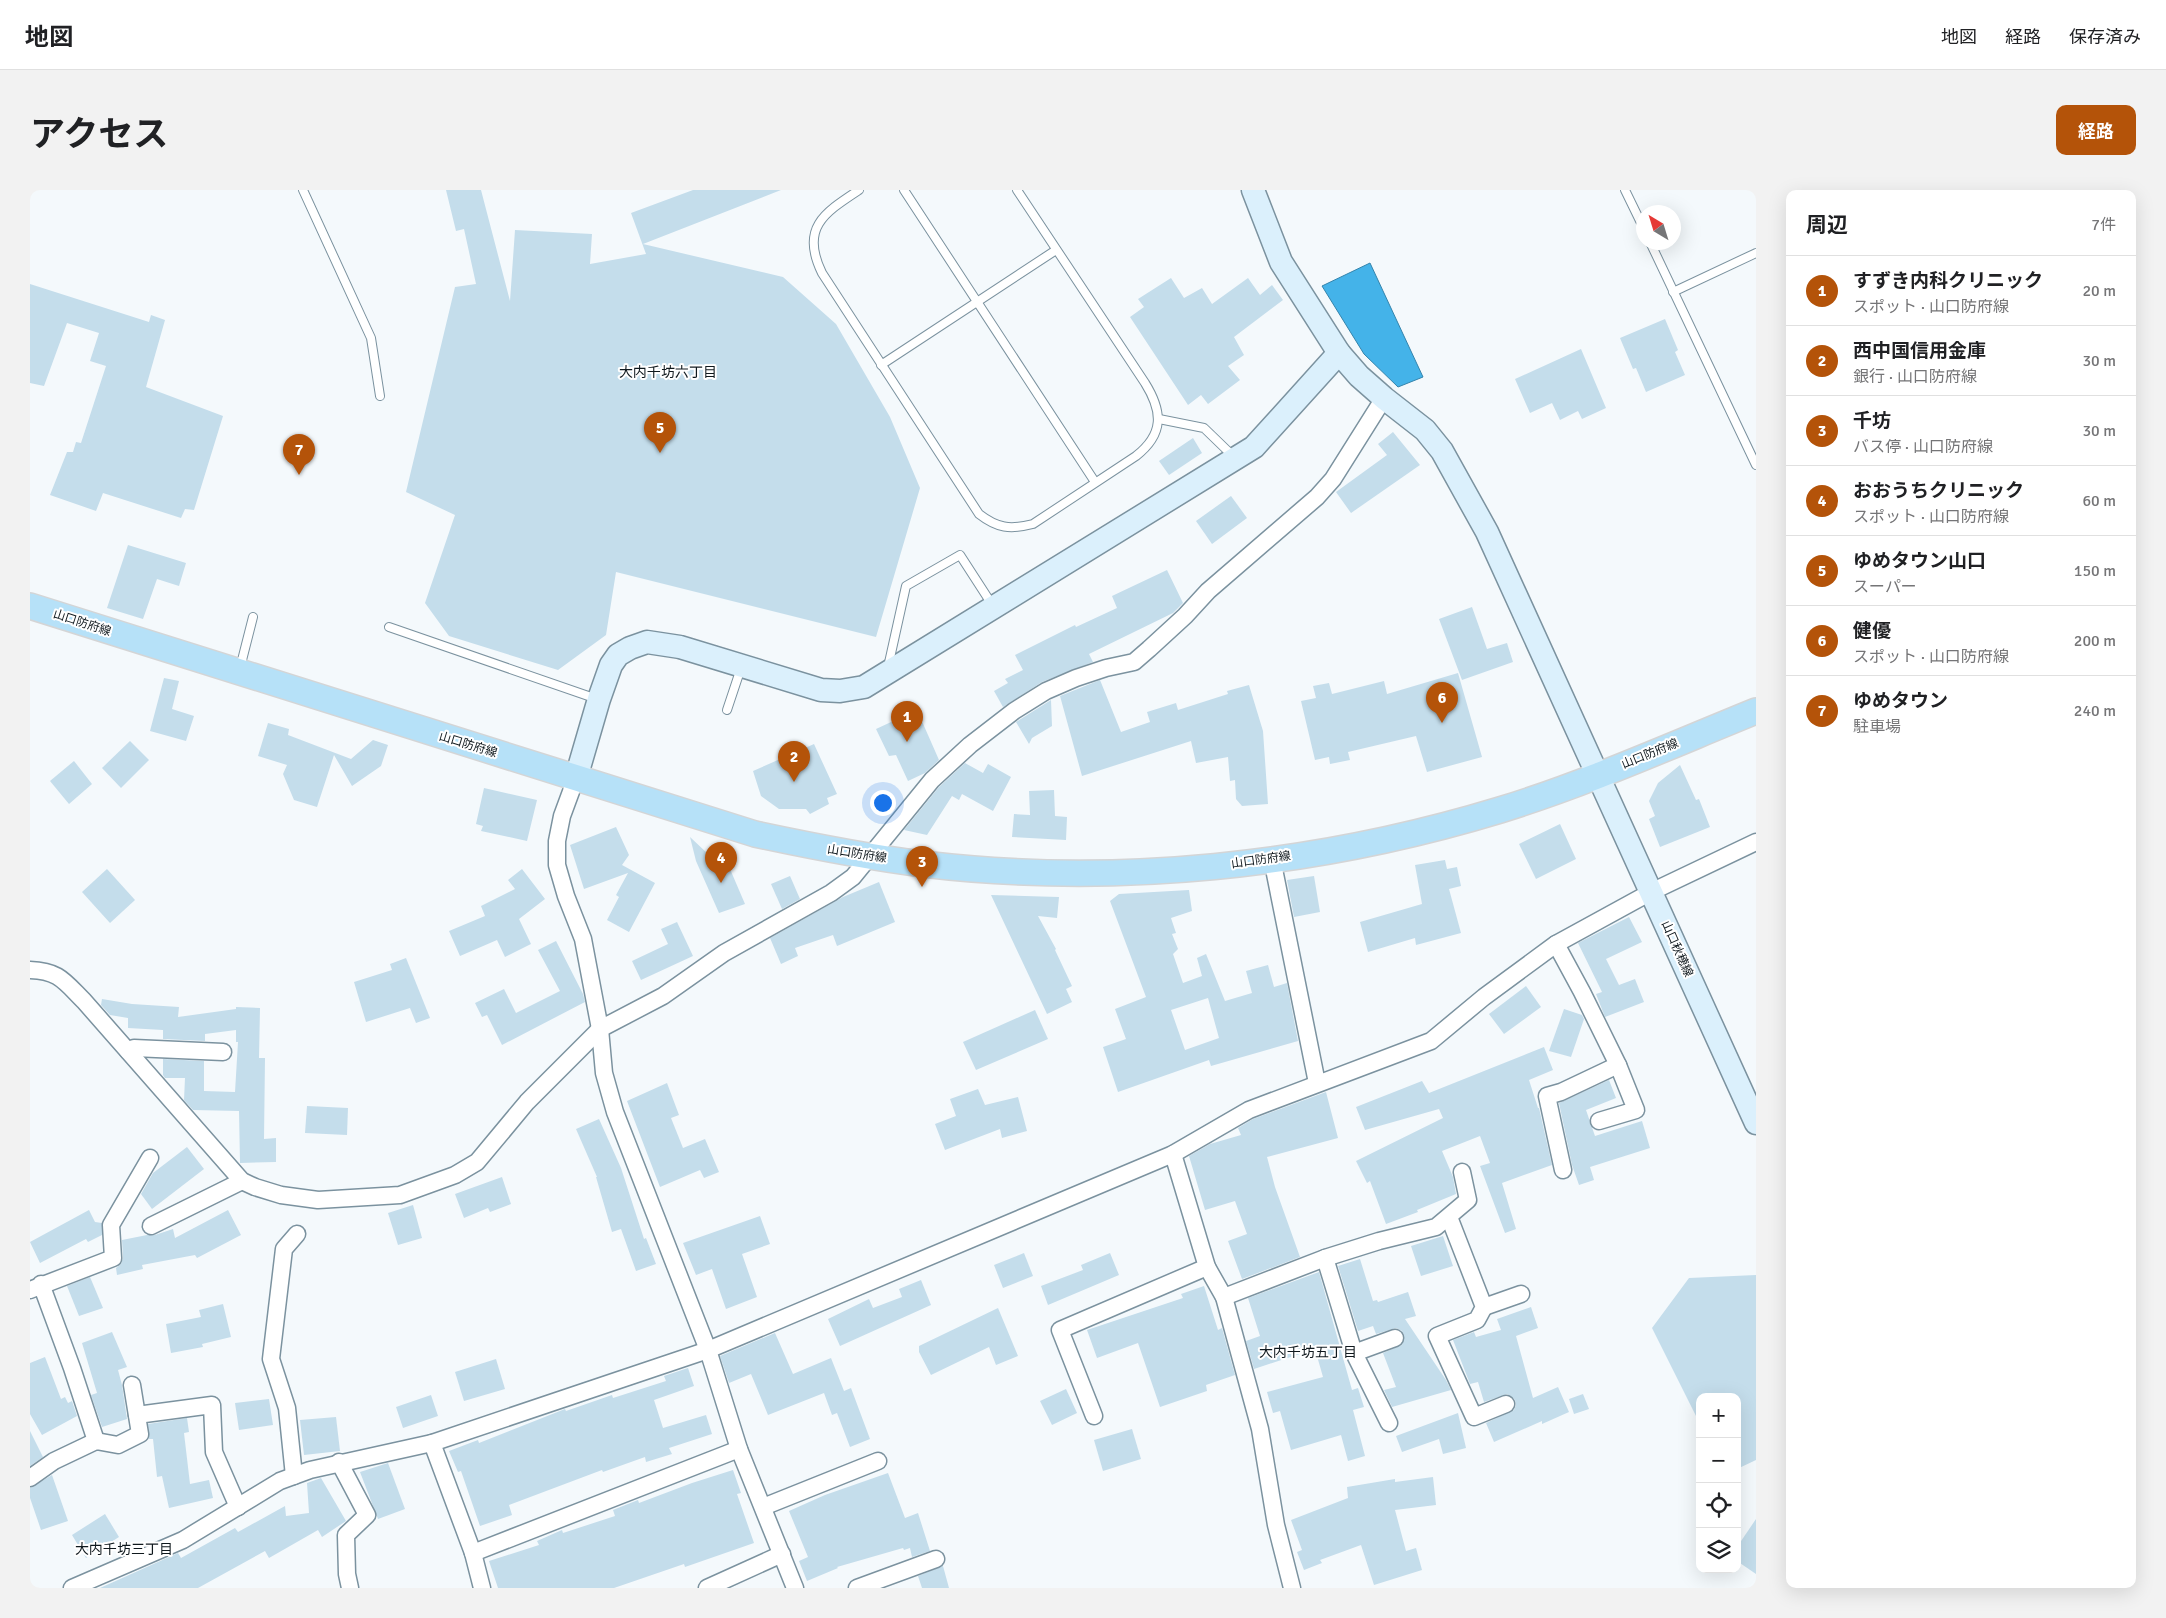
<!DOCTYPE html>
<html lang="ja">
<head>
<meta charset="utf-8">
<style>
	body { margin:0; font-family:Signika,"Noto Sans JP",sans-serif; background:#f2f2f2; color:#202124 }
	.controls { position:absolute; right:15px; bottom:15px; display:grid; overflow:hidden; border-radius:10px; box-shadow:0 5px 20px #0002 }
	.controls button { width:45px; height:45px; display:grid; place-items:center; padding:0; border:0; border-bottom:1px solid #e0e0e0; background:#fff; color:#202124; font:25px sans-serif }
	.compass { position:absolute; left:1606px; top:15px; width:45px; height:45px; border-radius:50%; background:#fff; box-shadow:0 5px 20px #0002; rotate:322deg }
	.you { position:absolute; left:852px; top:612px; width:18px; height:18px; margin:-12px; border:4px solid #fff; border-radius:50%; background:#1a73e8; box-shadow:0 0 0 8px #1a73e833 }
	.badge { display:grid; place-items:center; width:32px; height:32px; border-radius:50%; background:#b45309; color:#fff; font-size:16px; font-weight:700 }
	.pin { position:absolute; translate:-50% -41px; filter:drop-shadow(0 1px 2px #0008) }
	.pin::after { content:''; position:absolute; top:26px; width:18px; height:15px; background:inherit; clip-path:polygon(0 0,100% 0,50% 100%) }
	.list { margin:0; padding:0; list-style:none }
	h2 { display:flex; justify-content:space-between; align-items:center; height:65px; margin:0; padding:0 20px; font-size:21px }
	h2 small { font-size:16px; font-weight:400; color:#757577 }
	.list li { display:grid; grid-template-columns:32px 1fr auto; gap:15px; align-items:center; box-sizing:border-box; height:70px; padding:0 20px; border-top:1px solid #e0e0e0 }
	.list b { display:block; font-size:19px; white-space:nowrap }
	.list p { margin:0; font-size:16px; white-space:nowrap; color:#757577 }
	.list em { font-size:16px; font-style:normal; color:#757577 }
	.icon { flex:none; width:28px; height:28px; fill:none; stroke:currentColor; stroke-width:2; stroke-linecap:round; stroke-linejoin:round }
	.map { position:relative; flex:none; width:1726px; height:1398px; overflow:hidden; border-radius:10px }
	header { display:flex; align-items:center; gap:30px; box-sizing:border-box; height:70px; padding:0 25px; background:#fff; border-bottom:1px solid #e0e0e0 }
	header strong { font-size:24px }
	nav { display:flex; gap:28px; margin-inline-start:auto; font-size:18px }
	.intro { display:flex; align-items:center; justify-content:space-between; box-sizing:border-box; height:120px; padding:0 30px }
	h1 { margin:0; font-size:35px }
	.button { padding:12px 22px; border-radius:10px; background:#b45309; color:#fff; font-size:18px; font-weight:700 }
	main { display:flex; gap:30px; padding:0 30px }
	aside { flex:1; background:#fff; border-radius:10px; box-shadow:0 5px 20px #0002 }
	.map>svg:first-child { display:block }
</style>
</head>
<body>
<header>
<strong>地図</strong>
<nav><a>地図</a><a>経路</a><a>保存済み</a></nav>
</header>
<div class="intro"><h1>アクセス</h1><a class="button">経路</a></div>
<main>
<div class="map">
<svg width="1726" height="1398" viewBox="0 0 1726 1398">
	<rect width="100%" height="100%" fill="#f4f9fc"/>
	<polygon fill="#44b3e9" stroke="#3484ac" points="1340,73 1393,187 1368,197 1334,164 1292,96"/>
	<g fill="#c4ddeb" fill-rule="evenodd">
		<polygon points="416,0 451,0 480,111 485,40 562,44 560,74 616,64 601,23 663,0 751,0 613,54 753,87 806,134 860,227 890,298 846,447 586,382 576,445 528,480 419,446 395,413 425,325 376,302 425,97 446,94 434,39 426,41"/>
		<polygon points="1141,88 1154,108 1172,98 1182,114 1218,88 1230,105 1242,95 1253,110 1204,147 1214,165 1198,176 1210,190 1178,214 1171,205 1158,215 1100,127 1114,117 1108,109"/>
		<polygon points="0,94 119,132 121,125 135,130 116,197 193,226 164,320 155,319 151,328 73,303 66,321 20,305 37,262 43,262 46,252 51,253 76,176 60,171 69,143 37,133 14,196 0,193"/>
		<polygon points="1635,129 1648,160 1645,162 1655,185 1616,202 1606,178 1603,179 1590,148"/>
		<polygon points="1551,159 1576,218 1552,229 1548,221 1530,230 1522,213 1500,223 1485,189"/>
		<polygon points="1363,242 1390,275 1321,323 1306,302 1357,265 1348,254"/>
		<polygon points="1163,248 1172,263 1139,285 1129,271"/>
		<polygon points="1201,306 1217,328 1182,354 1166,331"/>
		<polygon points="98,355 156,373 149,396 127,389 113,429 77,418"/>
		<polygon points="1137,380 1153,413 1143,423 1059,464 1063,472 1012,492 973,517 964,501 978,493 975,489 993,480 985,465 1045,435 1046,437 1087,418 1082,406"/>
		<polygon points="1442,417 1457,459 1477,453 1483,472 1432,490 1409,429"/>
		<polygon points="1428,483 1452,567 1397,582 1386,546 1318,562 1320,570 1300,574 1299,567 1285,570 1271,511 1286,508 1283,496 1299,493 1302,504 1354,491 1357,504"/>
		<polygon points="134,488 149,491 142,519 164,526 156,551 120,541"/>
		<polygon points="1070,490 1091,542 1120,532 1117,522 1146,513 1148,520 1198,504 1197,501 1219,495 1233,541 1238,614 1212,616 1206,609 1205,590 1200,591 1198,567 1166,573 1161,551 1052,586 1030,506"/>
		<polygon points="1021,510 1022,536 1002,548 999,554 986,532"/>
		<polygon points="887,520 909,570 895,583 878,591 866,565 859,566 846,539"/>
		<polygon points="238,533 259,539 258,545 321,569 343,550 358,555 351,576 322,596 304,565 287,617 264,610 253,584 257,575 228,566"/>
		<polygon points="100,551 119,570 91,598 72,578"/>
		<polygon points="784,554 807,604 797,608 799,614 780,624 776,619 749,619 731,606 723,581"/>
		<polygon points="44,571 62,594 39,614 20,591"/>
		<polygon points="935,573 953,583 958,574 981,587 963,621 932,604 929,610 922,606 897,645 874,640 909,597"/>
		<polygon points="1650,575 1666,610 1669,609 1680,637 1630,657 1619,629 1625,626 1619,611 1628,593"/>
		<polygon points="454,598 507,610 497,651 451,641 453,636 446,634"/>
		<polygon points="1024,600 1025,626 1037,627 1036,650 982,647 984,624 1000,625 999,601"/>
		<polygon points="1530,634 1546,669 1506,689 1489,654"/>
		<polygon points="586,637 599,665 592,675 625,693 599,742 577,730 589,707 586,705 598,683 554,699 540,655"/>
		<polygon points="660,647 678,664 686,662 697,672 715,714 689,723 666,671"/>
		<polygon points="1415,670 1417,679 1427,677 1431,696 1419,699 1431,743 1386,755 1385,748 1338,762 1330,732 1392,714 1385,675"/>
		<polygon points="77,679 105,710 80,733 52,702"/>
		<polygon points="492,679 515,709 489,729 501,754 475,767 467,750 430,766 419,741 455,726 451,716 485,699 478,690"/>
		<polygon points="760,686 770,709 752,719 741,694"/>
		<polygon points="1284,686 1290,722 1264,727 1257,690"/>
		<polygon points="849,692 865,732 807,756 803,745 765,758 768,766 751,774 740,748 813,707"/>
		<path d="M1159,700L1162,721L1141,728L1146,743L1142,744L1148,759L1143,764L1153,793L1172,786L1167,768L1176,764L1195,811L1222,803L1216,781L1238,775L1244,797L1257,793L1268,851L1181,876L1179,870L1088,902L1073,857L1096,849L1085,819L1116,807L1080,711L1089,704ZM1178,808L1189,848L1155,860L1141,820Z"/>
		<polygon points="961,705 1029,707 1027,728 1008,726 1026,759 1025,760 1042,796 1036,799 1042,812 1017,824"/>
		<polygon points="1599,727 1612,752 1576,769 1589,795 1605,789 1614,812 1575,827 1566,804 1572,802 1548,753"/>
		<polygon points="647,732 663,766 611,790 602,771 638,754 631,739"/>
		<polygon points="526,751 553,804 555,812 472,855 457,825 452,827 445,813 474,799 486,823 530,801 508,760"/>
		<polygon points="376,768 400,828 386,833 380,818 336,832 324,792 362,780 360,774"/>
		<polygon points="1496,796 1511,817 1474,844 1459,824"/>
		<polygon points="72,809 102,814 149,817 148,827 206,819 206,817 230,818 229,868 235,868 234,949 246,948 246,972 210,973 209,921 163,920 154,910 155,888 135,888 133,885 133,869 174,871 174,901 205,902 208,852 206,852 206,840 175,844 175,851 133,849 133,840 98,838 98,828 80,825 71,815"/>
		<polygon points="1534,819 1552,825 1554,829 1541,867 1519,861"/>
		<polygon points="1005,820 1018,849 946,880 933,852"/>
		<polygon points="1514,857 1523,880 1499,890 1508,918 1509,918 1522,975 1472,993 1486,1039 1475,1043 1450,976 1460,973 1450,946 1412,961 1423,987 1426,1004 1387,1020 1388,1022 1356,1034 1340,991 1337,993 1326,971 1413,928 1409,919 1335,940 1326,917 1392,891 1399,903"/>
		<polygon points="1579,890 1586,908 1556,920 1565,946 1612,931 1620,958 1560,977 1564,990 1549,995 1542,975 1529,913"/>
		<polygon points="637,893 649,925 641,928 653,958 675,949 689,982 674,988 670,980 630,997 597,911"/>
		<polygon points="948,899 955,915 988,907 997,941 972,948 970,939 915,960 905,934 926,926 920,909"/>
		<polygon points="1296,902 1308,948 1237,967 1245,997 1270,1067 1212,1089 1198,1051 1217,1044 1205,1011 1175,1020 1159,966 1180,954 1211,945 1208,938 1223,929"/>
		<polygon points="277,916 318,918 317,945 275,943"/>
		<polygon points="569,929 591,978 614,1049 616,1048 626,1074 606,1081 591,1039 582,1042 566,987 567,987 546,939"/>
		<polygon points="157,957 174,979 122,1019 111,1004 123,983"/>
		<polygon points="472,987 481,1014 460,1022 458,1018 434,1028 425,1004"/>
		<polygon points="383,1015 392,1048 368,1055 358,1023"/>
		<polygon points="59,1020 65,1032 72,1033 72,1045 58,1052 56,1049 10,1073 0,1052"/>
		<polygon points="198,1020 211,1045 167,1068 165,1065 112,1075 113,1079 87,1085 86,1078 91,1074 93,1068 92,1050 117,1045 125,1045 143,1039 145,1048"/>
		<polygon points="730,1026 740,1054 712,1064 727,1107 696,1119 682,1079 666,1085 653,1053"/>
		<polygon points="1413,1046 1423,1076 1391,1086 1381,1056"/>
		<polygon points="994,1063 1003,1086 973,1098 964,1075"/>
		<polygon points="1080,1063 1089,1085 1018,1115 1011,1096 1053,1080 1051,1075"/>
		<polygon points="1330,1069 1343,1111 1347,1110 1348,1112 1378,1102 1386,1126 1375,1129 1416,1190 1421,1200 1362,1217 1354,1200 1366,1197 1353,1163 1372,1155 1374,1145 1372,1141 1366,1138 1346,1144 1343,1136 1328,1141 1308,1076"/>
		<polygon points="1289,1082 1322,1200 1328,1198 1334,1217 1323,1220 1335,1266 1318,1271 1311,1245 1261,1260 1250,1221 1243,1223 1237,1202 1293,1187 1285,1159 1224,1179 1216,1151 1230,1146 1218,1108"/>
		<polygon points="1726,1085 1726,1270 1707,1279 1707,1207 1670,1207 1670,1234 1622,1138 1659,1088"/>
		<polygon points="60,1087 73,1118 49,1126 37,1096"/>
		<polygon points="891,1090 901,1115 810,1156 798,1129 839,1109 843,1118 872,1107 869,1099"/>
		<polygon points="1174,1096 1188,1140 1192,1138 1205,1185 1176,1195 1177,1201 1130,1217 1108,1153 1067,1168 1057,1140 1153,1108 1151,1104"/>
		<polygon points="193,1114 201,1147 172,1154 173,1157 141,1163 136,1134 171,1127 169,1120"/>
		<polygon points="1501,1117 1508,1138 1486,1146 1503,1208 1528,1197 1539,1222 1512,1234 1512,1231 1464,1252 1456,1233 1484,1220 1486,1215 1485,1210 1477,1204 1454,1212 1448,1192 1440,1194 1423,1150 1444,1142 1446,1147 1471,1140 1467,1129"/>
		<polygon points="968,1118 988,1166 966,1175 959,1157 901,1185 889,1162 889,1156"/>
		<polygon points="82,1142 97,1177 88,1180 92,1195 97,1229 72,1237 61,1205 67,1203 52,1153"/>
		<polygon points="745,1143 763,1184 801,1168 814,1201 821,1198 840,1249 820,1257 807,1223 802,1225 794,1203 738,1225 721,1184 699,1193 690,1166"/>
		<polygon points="15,1167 31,1209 35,1207 38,1213 42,1211 47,1226 12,1245 0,1224 0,1173"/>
		<polygon points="466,1169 475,1199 434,1211 425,1182"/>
		<polygon points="658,1178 664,1196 624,1210 633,1238 676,1225 682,1244 639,1258 642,1264 616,1272 615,1267 573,1282 572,1280 479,1315 482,1325 450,1336 431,1281 428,1282 419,1261 448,1250 449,1253 535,1219 536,1221 582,1205 583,1208 636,1191 634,1186"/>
		<polygon points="1036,1199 1047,1223 1022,1235 1010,1211"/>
		<polygon points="1553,1204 1559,1219 1544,1224 1539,1209"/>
		<polygon points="401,1205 408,1226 373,1238 366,1217"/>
		<polygon points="239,1209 243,1235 209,1240 205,1213"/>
		<polygon points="1428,1223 1436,1258 1413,1264 1409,1249 1372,1262 1366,1246"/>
		<polygon points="306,1227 310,1261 274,1265 270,1230"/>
		<polygon points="157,1228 159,1242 154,1243 160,1294 179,1290 183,1308 139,1318 132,1286 127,1287 123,1249 119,1249 118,1234"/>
		<polygon points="1102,1239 1111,1269 1073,1281 1064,1250"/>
		<polygon points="0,1241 13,1267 0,1276"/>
		<polygon points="358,1273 375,1319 348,1329 330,1282"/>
		<polygon points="703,1280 711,1303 707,1304 724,1353 655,1377 654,1374 584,1398 468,1398 459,1371 509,1355 507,1351 532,1340 533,1343 585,1326 583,1320 608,1310 609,1313 662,1293"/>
		<polygon points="858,1283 875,1328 888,1323 900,1361 882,1367 880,1358 874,1360 873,1358 807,1377 808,1378 777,1391 769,1371 778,1367 759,1321 795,1305"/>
		<polygon points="22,1285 38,1331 11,1340 0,1308 0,1298"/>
		<polygon points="1403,1287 1406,1315 1365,1320 1376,1361 1386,1358 1392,1380 1344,1395 1331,1355 1290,1370 1292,1373 1274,1380 1267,1362 1272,1360 1261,1330 1318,1308 1317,1297 1365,1289 1365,1292"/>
		<polygon points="291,1288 316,1331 292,1347 288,1340 239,1368 235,1361 168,1398 70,1398 148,1363 151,1368 205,1338 208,1342 255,1316 256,1326 279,1323 277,1293"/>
		<polygon points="75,1324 89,1347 56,1368 42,1345"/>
		<polygon points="1726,1329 1726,1384 1707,1371 1707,1357"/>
		<polygon points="913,1376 919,1398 892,1398 888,1386"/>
	</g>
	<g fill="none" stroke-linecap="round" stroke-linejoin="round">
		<g stroke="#7b929f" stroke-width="10">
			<g id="lane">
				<polyline points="273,0 341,148 350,206"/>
				<path d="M829,0C794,23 770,38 792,83L949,324C967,338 980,340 1003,334L1106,266C1134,244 1133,222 1115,193L987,0"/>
				<polyline points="874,0 1065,292"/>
				<polyline points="1595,0 1614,39"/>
				<polyline points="1620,52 1726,275"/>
				<polyline points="1643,102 1726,63"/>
				<polyline points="851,175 1026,60"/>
				<polyline points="1129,229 1174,238 1204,267"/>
				<polyline points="359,437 567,509"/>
				<polyline points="858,477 876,396 930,365 963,416"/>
				<polyline points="210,478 223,427"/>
				<polyline points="697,520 711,478"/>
			</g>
		</g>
		<g stroke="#7b929f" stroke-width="19">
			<g id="street">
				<polyline points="546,588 532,626 527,651 527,675 536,706 553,749 570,839 574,883 585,922 678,1160 709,1259 765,1398"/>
				<polyline points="1242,669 1287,893"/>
				<polyline points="1526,754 1552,802 1588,875 1531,902 1517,906 1533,980"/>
				<path d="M0,780C29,781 34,791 54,811L212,991L225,997L251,1005L288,1010L370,1005L425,985L447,972L497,912L570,839L633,806L694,763L801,703L823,687L902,590L940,555L984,521L1016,501L1046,488L1076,478L1104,472L1119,459L1155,426L1178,401L1287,307L1303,289L1354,208"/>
				<polyline points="98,861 104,858 193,862"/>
				<polyline points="1569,931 1606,920 1588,875"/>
				<polyline points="1143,964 1177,1077 1194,1107 1230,1239 1246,1335 1262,1398"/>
				<polyline points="1419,1027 1454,1117 1447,1130 1407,1146 1444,1227 1476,1214"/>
				<polyline points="121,1036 212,991"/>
				<polyline points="1295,1068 1324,1163 1359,1233"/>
				<polyline points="11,1094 42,1178 66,1251"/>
				<polyline points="0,1100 83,1068 81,1035 120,968"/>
				<polyline points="1194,1107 1295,1068 1349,1051 1406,1037 1438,1010 1432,982"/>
				<polyline points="1454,1117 1491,1104"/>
				<polyline points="1324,1163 1365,1148"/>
				<polyline points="107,1225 182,1215 184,1262 208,1317"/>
				<polyline points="1064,1226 1030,1140 1177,1077"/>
				<polyline points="402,1253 443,1363 452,1398"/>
				<polyline points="309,1272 337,1325 316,1345 317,1384 320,1398"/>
				<polyline points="264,1286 257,1218 241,1169 254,1059 267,1044"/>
				<polyline points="0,1288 24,1271 66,1251 88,1255 110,1244 102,1195"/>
				<polyline points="733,1317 848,1271"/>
				<polyline points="443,1363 709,1259"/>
				<polyline points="42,1398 153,1350 250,1291 280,1280 402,1253 678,1160 1143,964 1219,920 1401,851 1454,807 1526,754 1621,702 1726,652"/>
				<polyline points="677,1398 752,1364"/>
				<polyline points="827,1398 906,1369"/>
			</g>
		</g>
		<g stroke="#7b929f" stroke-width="25">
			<g id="secondary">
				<polyline points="1223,0 1251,72 1309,163 1329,186 1354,208 1395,240 1412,261 1457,342 1726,933"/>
				<polyline points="546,588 569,509 581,475 588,465 600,458 617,452 650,457 791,500 810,501 834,497 1224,257 1309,163"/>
			</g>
		</g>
		<g stroke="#d4d5d6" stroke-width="28">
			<path id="primary" d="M0,416L725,644C781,656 836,667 893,674C1085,697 1286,676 1470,620C1558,593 1642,555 1726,521"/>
		</g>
		<use href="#lane" stroke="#fff" stroke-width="8"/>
		<use href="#street" stroke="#fff" stroke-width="16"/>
		<use href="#secondary" stroke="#dbf0fc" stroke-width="22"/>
		<use href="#primary" stroke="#b6e1f8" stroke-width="25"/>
	</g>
	<g text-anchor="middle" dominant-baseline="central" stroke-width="4" stroke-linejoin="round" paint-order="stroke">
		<g font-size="12" fill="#0f181d" stroke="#fff">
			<text transform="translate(52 433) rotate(18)">山口防府線</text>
			<text transform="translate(438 555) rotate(17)">山口防府線</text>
			<text transform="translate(1620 564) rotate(-22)">山口防府線</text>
			<text transform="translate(827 664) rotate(9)">山口防府線</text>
			<text transform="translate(1231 670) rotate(-8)">山口防府線</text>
			<text transform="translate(1647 759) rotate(66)">山口秋穂線</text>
		</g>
		<g font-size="14" fill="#0f181d" stroke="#fff">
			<text x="638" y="182">大内千坊六丁目</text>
			<text x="1278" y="1162">大内千坊五丁目</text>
			<text x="94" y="1359">大内千坊三丁目</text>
		</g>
	</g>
</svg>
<div class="controls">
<button>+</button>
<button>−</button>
<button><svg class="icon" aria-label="locate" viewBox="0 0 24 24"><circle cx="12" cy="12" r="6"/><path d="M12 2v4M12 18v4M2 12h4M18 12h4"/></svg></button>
<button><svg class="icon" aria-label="layers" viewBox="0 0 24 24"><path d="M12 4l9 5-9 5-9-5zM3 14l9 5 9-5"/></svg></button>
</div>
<svg class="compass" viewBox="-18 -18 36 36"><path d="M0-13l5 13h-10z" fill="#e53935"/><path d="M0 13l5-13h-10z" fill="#757577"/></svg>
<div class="you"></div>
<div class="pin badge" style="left:877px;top:552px">1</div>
<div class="pin badge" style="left:764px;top:592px">2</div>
<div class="pin badge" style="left:892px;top:697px">3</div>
<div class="pin badge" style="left:691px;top:693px">4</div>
<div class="pin badge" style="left:630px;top:263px">5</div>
<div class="pin badge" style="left:1412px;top:533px">6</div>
<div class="pin badge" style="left:269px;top:285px">7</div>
</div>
<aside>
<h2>周辺<small>7件</small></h2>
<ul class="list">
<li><span class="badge">1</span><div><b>すずき内科クリニック</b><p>スポット · 山口防府線</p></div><em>20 m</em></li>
<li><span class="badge">2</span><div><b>西中国信用金庫</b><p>銀行 · 山口防府線</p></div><em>30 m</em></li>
<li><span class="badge">3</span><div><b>千坊</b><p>バス停 · 山口防府線</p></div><em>30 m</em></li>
<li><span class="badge">4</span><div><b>おおうちクリニック</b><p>スポット · 山口防府線</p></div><em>60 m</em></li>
<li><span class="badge">5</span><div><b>ゆめタウン山口</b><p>スーパー</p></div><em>150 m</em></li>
<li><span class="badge">6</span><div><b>健優</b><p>スポット · 山口防府線</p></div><em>200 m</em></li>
<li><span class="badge">7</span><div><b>ゆめタウン</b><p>駐車場</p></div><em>240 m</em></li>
</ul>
</aside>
</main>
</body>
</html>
